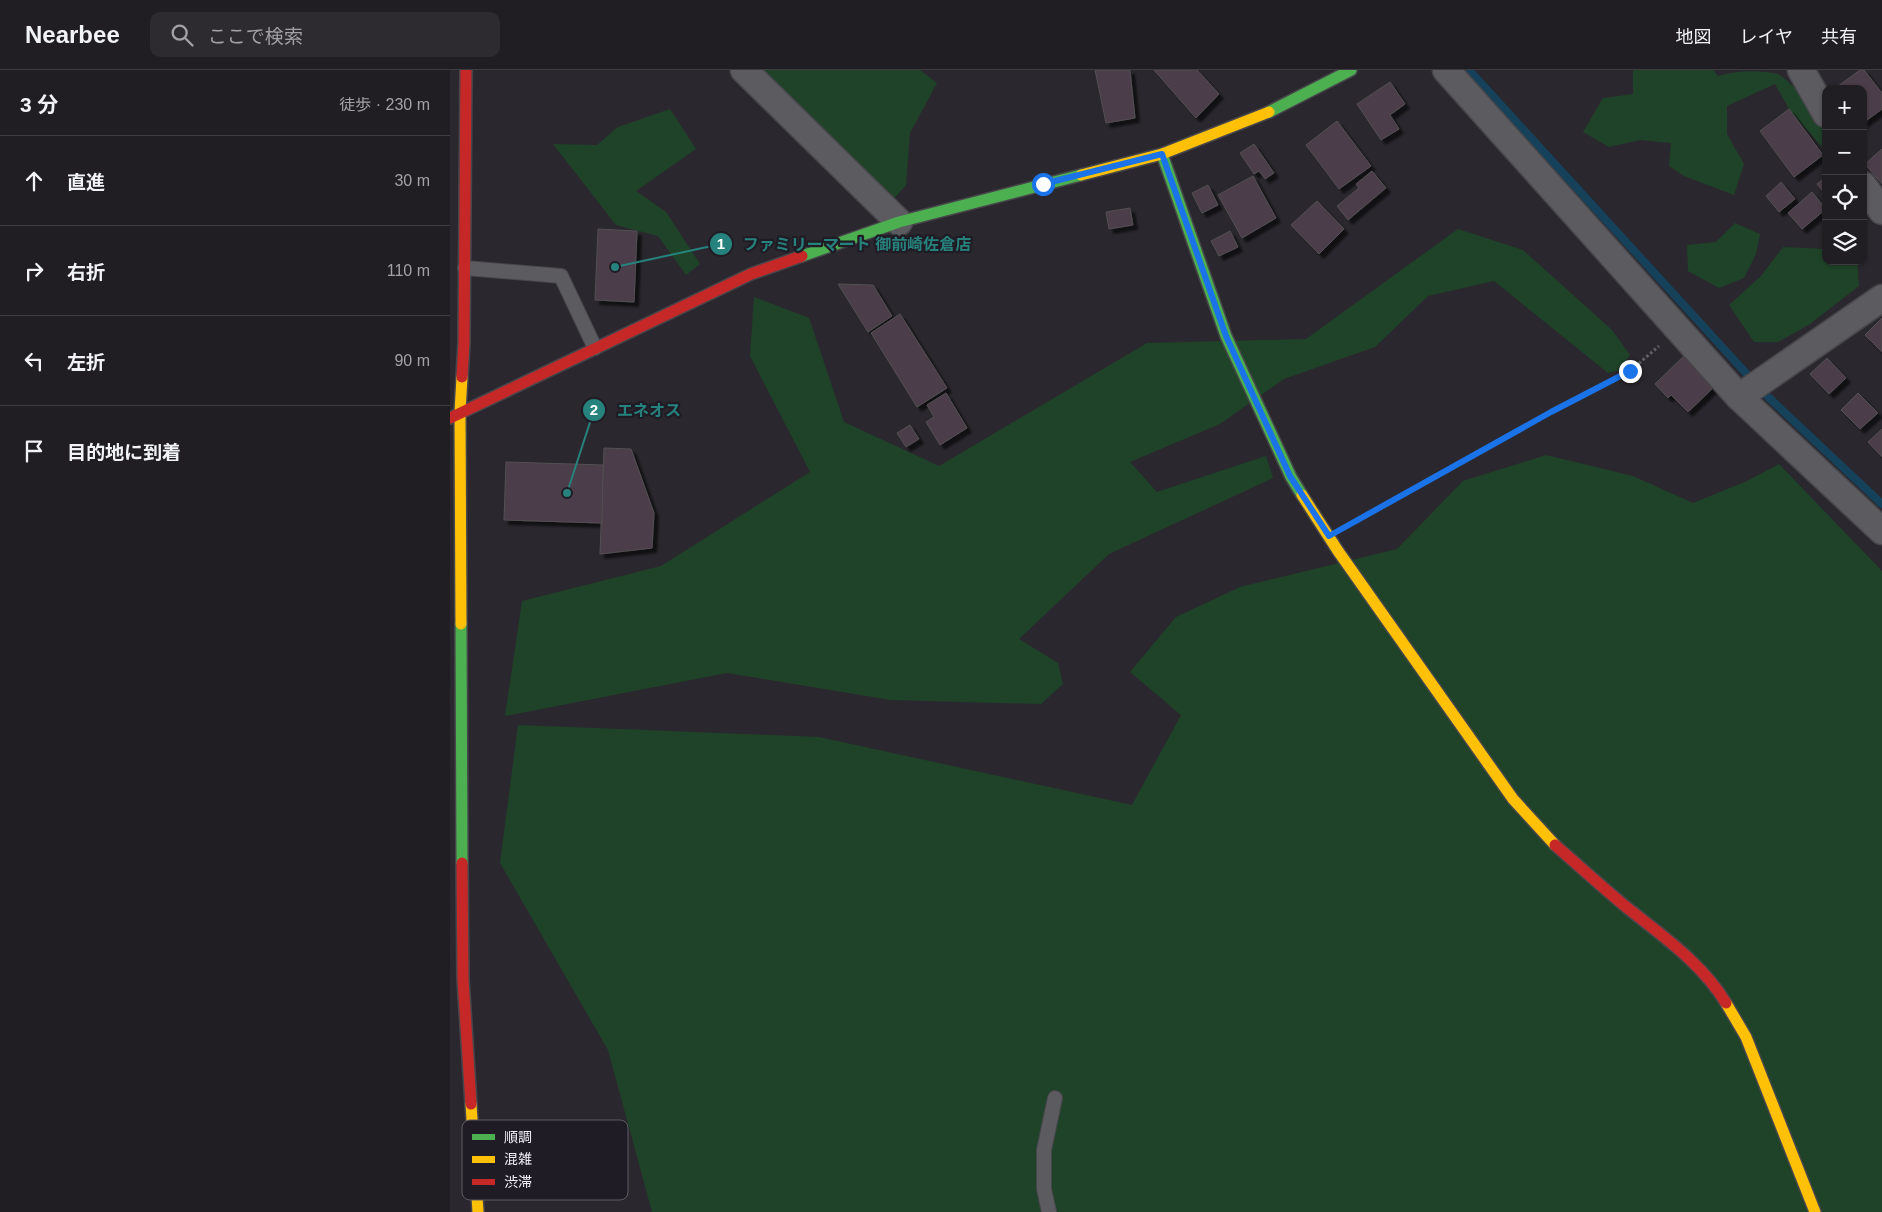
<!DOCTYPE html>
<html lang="ja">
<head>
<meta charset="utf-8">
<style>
	body { margin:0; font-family:Arial,"Noto Sans JP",sans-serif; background:#2d2b2f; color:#f1f3f6 }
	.controls { position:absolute; right:15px; top:15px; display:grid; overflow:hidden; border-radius:10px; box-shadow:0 1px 4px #0004 }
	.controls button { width:45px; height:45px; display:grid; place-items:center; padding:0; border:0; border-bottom:1px solid #3d3c40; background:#201e22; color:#f1f3f6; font:25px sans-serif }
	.stop { position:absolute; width:15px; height:15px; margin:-11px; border:4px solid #1a73e8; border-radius:50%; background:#fff }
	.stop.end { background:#1a73e8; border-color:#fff; box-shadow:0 1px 5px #0008 }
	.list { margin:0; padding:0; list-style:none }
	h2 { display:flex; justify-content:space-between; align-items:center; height:65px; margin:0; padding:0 20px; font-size:21px }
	h2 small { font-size:16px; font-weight:400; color:#a2a2a5 }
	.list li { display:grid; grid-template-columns:32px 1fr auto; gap:15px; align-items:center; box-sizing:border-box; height:90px; padding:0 20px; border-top:1px solid #3d3c40 }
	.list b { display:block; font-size:19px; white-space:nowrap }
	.list em { font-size:16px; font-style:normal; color:#a2a2a5 }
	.icon { flex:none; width:28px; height:28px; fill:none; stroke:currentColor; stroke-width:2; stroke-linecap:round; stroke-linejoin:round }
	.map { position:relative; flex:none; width:1432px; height:1142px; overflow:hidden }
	header { display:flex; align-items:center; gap:30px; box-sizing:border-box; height:70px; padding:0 25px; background:#201e22; border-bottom:1px solid #3d3c40 }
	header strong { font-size:24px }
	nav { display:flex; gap:28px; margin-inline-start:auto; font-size:18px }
	.search { width:350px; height:45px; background:#2d2b2f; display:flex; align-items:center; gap:12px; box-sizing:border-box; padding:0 18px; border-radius:10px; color:#a2a2a5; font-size:19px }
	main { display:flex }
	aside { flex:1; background:#201e22 }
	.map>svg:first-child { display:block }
</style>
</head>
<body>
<header>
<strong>Nearbee</strong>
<div class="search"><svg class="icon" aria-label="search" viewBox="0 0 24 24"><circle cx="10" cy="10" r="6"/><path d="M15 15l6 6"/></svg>ここで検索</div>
<nav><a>地図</a><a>レイヤ</a><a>共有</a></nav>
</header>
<main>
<aside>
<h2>3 分<small>徒歩 · 230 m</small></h2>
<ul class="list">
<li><svg class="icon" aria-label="ahead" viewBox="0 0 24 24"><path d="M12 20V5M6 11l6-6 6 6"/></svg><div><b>直進</b></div><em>30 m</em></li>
<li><svg class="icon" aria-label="right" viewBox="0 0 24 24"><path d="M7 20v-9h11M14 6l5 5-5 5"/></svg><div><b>右折</b></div><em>110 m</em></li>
<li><svg class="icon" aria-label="left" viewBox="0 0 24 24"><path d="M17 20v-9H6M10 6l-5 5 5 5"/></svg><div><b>左折</b></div><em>90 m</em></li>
<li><svg class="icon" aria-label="arrive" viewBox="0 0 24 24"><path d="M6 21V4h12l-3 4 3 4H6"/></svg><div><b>目的地に到着</b></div></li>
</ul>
</aside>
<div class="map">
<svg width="1432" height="1142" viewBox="0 0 1432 1142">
	<defs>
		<filter id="shadow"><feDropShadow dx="4.5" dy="4.5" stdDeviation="1" flood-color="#0009"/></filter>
	</defs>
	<rect width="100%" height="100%" fill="#2a282e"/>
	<g fill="#1f4328">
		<polygon points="305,0 470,0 487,13 460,63 456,115 440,133"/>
		<path d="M1183,0H1263L1268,6C1286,0 1310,0 1328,4C1339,10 1365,39 1376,49V70L1373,78L1339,39L1325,14L1277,36V64L1294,94L1284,125L1234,106L1219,96L1221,73L1190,70L1159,77L1133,62L1153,28L1183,24Z"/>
		<polygon points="220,39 246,79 186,121 216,142 250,194 236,205 208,166 166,155 103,74 147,75 168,57"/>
		<polygon points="1285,153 1310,164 1306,184 1294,208 1269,218 1238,201 1237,175 1266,172"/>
		<polygon points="1008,159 1073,180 1162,260 1180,285 1170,300 1158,303 1044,211 978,226 925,277 834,309 770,354 680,392 707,422 816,386 823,408 659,484 569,569 608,593 613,614 591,634 441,630 277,603 55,646 72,531 211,496 360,402 300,286 304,227 359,248 394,352 489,396 697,273 856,269"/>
		<polygon points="1333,177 1376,179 1376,191 1407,191 1409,216 1360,254 1328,272 1304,272 1279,235 1311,206"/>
		<polygon points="1096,385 1183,406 1243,433 1297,411 1329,394 1432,501 1432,1142 202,1142 158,980 50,793 68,655 369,667 682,735 731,645 680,602 726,547 790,517 947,479 1013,411"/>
	</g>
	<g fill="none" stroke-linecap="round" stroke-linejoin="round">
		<polyline stroke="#15415a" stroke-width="8" points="1019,0 1315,324 1432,434"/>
	</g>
	<g fill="#4b3d48" stroke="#535053" filter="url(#shadow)">
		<polygon points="645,0 680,0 685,48 656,53"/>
		<polygon points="704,0 747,0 769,24 746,48"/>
		<polygon points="1410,0 1414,0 1432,23 1432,39 1413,53 1413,19 1384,19"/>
		<polygon points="940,12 955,34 940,45 949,59 931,70 907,34"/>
		<polygon points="1339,39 1373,85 1344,107 1310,61"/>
		<polygon points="887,51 921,96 889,119 856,75"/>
		<polygon points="804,74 824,103 815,109 809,101 804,104 790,83"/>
		<polygon points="1432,79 1432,114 1415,94"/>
		<polygon points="922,101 936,118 898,150 887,136 909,118 906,114"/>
		<polygon points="803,106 826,148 792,168 768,125"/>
		<polygon points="1376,107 1376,125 1367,114"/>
		<polygon points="1331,112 1345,129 1329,142 1316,126"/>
		<polygon points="758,115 768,135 752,143 742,123"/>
		<polygon points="1362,122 1376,139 1352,159 1338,143"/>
		<polygon points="867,131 894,159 869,184 841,155"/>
		<polygon points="680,138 683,155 659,159 656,142"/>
		<polygon points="148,159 187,161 184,232 145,230"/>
		<polygon points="780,161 788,177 769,186 761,171"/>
		<polygon points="388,214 423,215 442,246 418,262"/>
		<polygon points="450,244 497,318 467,337 421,263"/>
		<polygon points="1432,248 1432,282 1415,265"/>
		<polygon points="1235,285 1265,316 1238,342 1221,325 1218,328 1205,314"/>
		<polygon points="1377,288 1396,308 1379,324 1360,304"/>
		<polygon points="496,323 517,358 490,375 476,352 484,347 477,335"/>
		<polygon points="1408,323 1428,343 1410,359 1391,340"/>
		<polygon points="460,355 469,369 456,377 447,363"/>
		<polygon points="1432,359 1432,387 1418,372"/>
		<polygon points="154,378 181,379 204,443 202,478 150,484"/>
		<polygon points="56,392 153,395 152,453 54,450"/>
	</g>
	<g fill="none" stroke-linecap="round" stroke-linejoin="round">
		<g stroke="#47464b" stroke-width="16">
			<g id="lane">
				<polyline points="15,198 111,206 145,278"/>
				<polyline points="599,1142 594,1119 594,1080 605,1028"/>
			</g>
		</g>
		<g stroke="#47464b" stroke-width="29">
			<g id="street">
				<polyline points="294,0 449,152"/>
				<polyline points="996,0 1289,327 1432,461"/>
				<polyline points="1351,0 1376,44"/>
				<polyline points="1413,115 1432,141"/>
				<polyline points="1289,327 1432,228"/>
			</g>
		</g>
		<g stroke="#47464b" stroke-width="14">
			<g id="fast">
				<polyline points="819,42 901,0"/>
				<polyline points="712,84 776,266 841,407 852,425"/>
				<polyline points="352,186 449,152 631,105"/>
				<polyline points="11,554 12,793"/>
			</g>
		</g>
		<g stroke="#47464b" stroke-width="14">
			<g id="slow">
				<polyline points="631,105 712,84 819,42"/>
				<polyline points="852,425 888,481 1063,729 1105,775"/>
				<polyline points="11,554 10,342 12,307"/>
				<polyline points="1276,933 1296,967 1365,1142"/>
				<polyline points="21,1034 28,1142"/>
			</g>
		</g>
		<g stroke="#47464b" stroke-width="14">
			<g id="jam">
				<polyline points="12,307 14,273 16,0"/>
				<polyline points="0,348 301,204 352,186"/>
				<path d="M1105,775C1128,795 1151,816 1175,836C1211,865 1252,893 1276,933"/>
				<polyline points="12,793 13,909 21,1034"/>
			</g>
		</g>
		<polyline stroke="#646266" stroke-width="3" stroke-dasharray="2.5 2.5" stroke-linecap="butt" points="901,454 1101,343 1180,301 1209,276"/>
		<use href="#lane" stroke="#5c5b5f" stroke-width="14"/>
		<use href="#street" stroke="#5c5b5f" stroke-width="26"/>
		<use href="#fast" stroke="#4caf50" stroke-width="11"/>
		<use href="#slow" stroke="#ffc107" stroke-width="11"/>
		<use href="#jam" stroke="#c62828" stroke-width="11"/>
	</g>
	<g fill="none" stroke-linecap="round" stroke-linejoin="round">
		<polyline stroke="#1a73e8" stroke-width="6" points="593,114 712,84 776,266 840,406 879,466 1101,342 1180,301"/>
	</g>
	<rect x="12" y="1050" width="166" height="80" rx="8" fill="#201c26" stroke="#5f5b64" stroke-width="1"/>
	<rect x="22" y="1064" width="23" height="6" fill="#4caf50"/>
	<rect x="22" y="1086" width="23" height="7" fill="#ffc107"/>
	<rect x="22" y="1109" width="23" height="6" fill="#c62828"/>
	<g font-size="14" fill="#f1eff5">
		<text x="54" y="1072">順調</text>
		<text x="54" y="1094">混雑</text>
		<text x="54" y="1117">渋滞</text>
	</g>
	<path fill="none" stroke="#26827c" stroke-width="2" d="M165 197L271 174M117 423L144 340"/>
	<g fill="#26827c" stroke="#201c26" stroke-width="2">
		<circle cx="165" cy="197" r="5"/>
		<circle cx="117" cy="423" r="5"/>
		<circle cx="271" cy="174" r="12"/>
		<circle cx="144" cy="340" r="12"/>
	</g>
	<g font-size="15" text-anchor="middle" font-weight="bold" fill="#fff">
		<text x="271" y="179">1</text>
		<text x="144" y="345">2</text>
	</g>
	<g font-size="16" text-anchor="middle" font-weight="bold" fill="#26827c" stroke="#201c26" stroke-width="4.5" stroke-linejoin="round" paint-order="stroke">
		<text x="407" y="180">ファミリーマート 御前崎佐倉店</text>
		<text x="199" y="346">エネオス</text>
	</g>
</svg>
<div class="controls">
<button>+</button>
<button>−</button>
<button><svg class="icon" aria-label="locate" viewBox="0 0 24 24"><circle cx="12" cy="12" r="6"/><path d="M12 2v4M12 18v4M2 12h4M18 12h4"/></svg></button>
<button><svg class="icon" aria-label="layers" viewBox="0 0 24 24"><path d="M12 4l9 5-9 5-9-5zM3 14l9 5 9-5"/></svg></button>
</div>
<div class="stop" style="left:593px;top:114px"></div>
<div class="stop end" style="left:1180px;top:301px"></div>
</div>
</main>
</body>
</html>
